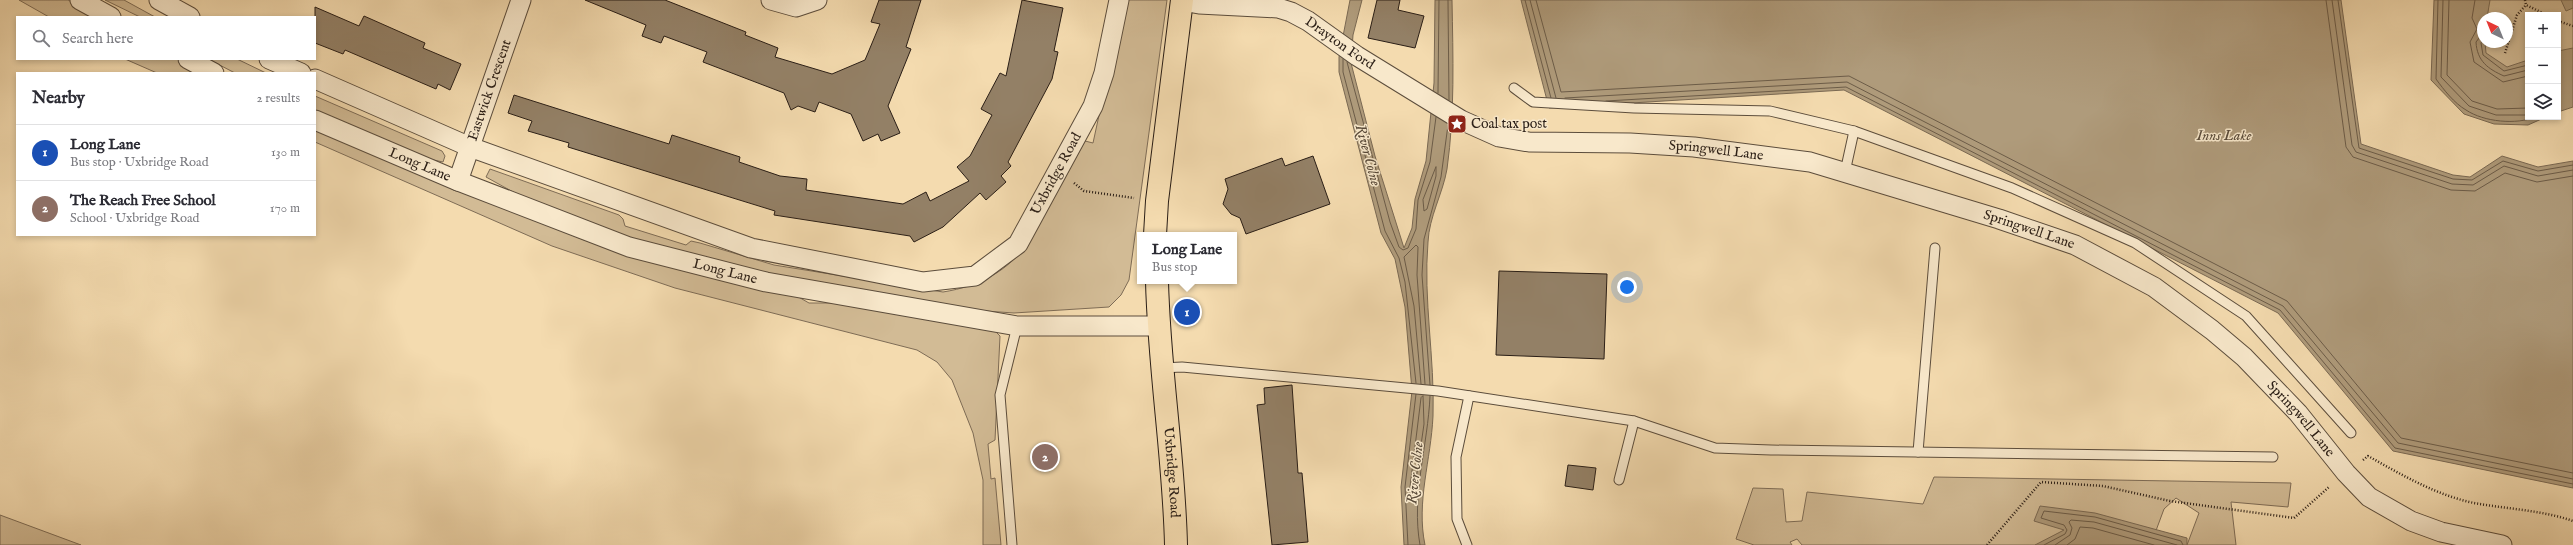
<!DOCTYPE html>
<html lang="en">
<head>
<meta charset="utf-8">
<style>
	body { margin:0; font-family:"IM FELL English",serif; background:#f2f2f3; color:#2b2b33 }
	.controls { position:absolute; right:12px; top:12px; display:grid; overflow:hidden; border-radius:0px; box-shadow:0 2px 6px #0003 }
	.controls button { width:36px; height:36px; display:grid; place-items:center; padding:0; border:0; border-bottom:1px solid #e1e1e2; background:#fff; color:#2b2b33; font:20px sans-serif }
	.compass { position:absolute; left:2477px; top:12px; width:36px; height:36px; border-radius:50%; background:#fff; box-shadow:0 2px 6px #0003; rotate:317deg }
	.you { position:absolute; left:1627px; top:287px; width:14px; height:14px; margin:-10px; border:3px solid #fff; border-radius:50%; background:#1a73e8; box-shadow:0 0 0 6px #1a73e833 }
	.badge { display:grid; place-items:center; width:26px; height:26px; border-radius:50%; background:#8f2418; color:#fff; font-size:13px; font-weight:700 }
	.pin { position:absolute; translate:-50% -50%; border:2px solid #fff; box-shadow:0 1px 4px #0006 }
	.popup { position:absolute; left:1137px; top:232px; width:100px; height:52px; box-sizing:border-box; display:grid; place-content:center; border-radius:0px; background:#fff; filter:drop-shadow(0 1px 3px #0005); font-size:13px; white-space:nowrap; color:#7c7c81 }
	.popup b { font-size:15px; color:#2b2b33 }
	.popup::after { content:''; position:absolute; left:50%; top:100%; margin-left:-8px; border:8px solid transparent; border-top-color:#fff }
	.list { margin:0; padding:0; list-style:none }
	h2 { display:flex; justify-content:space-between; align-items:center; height:52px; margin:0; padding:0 16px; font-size:17px }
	h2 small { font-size:13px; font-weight:400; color:#7c7c81 }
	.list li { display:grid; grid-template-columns:26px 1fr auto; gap:12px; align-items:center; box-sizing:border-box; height:56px; padding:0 16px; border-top:1px solid #e1e1e2 }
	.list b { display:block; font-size:15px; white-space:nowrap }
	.list p { margin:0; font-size:13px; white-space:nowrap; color:#7c7c81 }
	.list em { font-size:13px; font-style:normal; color:#7c7c81 }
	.icon { flex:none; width:22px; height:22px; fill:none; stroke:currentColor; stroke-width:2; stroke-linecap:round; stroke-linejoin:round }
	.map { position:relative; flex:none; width:2573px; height:545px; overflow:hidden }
	.search { position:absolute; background:#fff; box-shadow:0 2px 6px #0003; left:16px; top:16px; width:300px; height:44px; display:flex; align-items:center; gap:10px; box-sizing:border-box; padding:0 14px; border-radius:0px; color:#7c7c81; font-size:15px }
	.panel { position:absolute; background:#fff; box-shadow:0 2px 6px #0003; left:16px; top:72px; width:300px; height:164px; border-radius:0px }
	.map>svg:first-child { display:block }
</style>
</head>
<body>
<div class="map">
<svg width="2573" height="545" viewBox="0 0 2573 545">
	<rect width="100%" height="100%" fill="#f4dbaf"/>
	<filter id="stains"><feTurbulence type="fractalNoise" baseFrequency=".005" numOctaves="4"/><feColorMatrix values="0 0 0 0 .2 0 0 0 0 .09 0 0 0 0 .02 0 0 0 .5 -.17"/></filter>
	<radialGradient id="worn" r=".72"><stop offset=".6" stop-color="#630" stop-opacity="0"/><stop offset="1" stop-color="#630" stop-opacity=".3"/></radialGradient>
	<g fill="#d2bb95" stroke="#7e6c56" fill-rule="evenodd">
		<polygon points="19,0 68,0 101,17 49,17"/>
		<polygon points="105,0 124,0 155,17 140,17"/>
		<path d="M1124,0H1167L1129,280L1121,295L1109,307L1014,313L957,309L790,280L614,234L533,203L486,177L490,169L619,215L623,219L625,226L686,245L691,241L700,243L774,265L943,292C980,286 1007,272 1030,241L1085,141L1093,143Z"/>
		<path d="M2459,0H2573V81L2558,85V15H2528V91L2505,96ZM2483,18H2507V42H2483Z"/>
		<polygon points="125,59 179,59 202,73 157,73"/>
		<polygon points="208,59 237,59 266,73 235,73"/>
		<polygon points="315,96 442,151 445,156 443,162 429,159 315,112"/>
		<polygon points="315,129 584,240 732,282 795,295 809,303 842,303 993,329 1000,336 995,440 988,444 991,479 995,478 1001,545 983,545 983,480 973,433 952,380 937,362 917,350 675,288 552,246 315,142"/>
		<polygon points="1934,477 2291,483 2288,507 2231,502 2236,545 2187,545 2199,513 2176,498 2164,509 2154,536 2057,545 1802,545 1797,539 1790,542 1792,545 1754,545 1736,539 1753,488 1783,489 1786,522 1802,521 1807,492 1923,504"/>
		<polygon points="0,515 81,545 0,545"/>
	</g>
	<g fill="#af9b7b" stroke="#7a6953">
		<path d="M1350,0H1362L1353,35L1351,63L1375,156L1404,248L1412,228L1415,199L1426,161L1434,83L1435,0H1452C1453,57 1455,112 1447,169C1443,193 1429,217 1428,242C1423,300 1435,358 1433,416C1431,460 1416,502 1425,545H1404L1401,487L1412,391L1405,307L1395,259L1381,233L1339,72V57Z"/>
		<polygon points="1521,0 2341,0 2361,144 2453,175 2470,177 2502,156 2538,167 2573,161 2573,488 2393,451 2278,313 1844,90 1549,108"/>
		<polygon points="2434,0 2490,0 2487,18 2483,18 2483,42 2485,42 2486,53 2507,67 2528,60 2528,117 2546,117 2528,125 2494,124 2464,114 2431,80"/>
		<polygon points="2561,0 2573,0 2573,8 2566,11"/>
		<polygon points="2573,48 2573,107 2558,112 2558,51"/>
		<polygon points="2040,506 2095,513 2187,538 2187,545 2035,545 2064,530 2034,521"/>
	</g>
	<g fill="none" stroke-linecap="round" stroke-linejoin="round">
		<g stroke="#6c5c48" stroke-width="1">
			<polyline points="1448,0 1449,100"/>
			<polyline points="1525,0 1551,98"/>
			<polyline points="1530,0 1556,98"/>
			<polyline points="1536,0 1561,92 1849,76 2287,301 2401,438 2573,473"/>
			<polyline points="2326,0 2346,147 2353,157 2451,190 2475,191 2505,173 2537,182 2573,176"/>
			<polyline points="2332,0 2352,145 2356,152 2452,184 2473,185 2504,166 2538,176 2573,170"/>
			<polyline points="2338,0 2359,148 2453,179 2472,180 2503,161 2538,171 2573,165"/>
			<path d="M2438,0L2436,79C2444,90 2454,103 2466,110C2484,122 2516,125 2536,117"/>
			<polyline points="2443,0 2441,77 2469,106 2496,115 2528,115"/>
			<polyline points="2449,0 2447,75 2472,101 2497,109 2528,108"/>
			<polyline points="2475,0 2472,18 2477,29 2470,42 2474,62 2503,82 2528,76"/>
			<path d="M2483,33L2476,42C2477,61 2488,69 2504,76L2528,70"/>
			<polyline points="2483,39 2481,43 2483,55 2504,71 2528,65"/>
			<polyline points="1343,59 1343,72 1385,231 1399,258 1405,282 1416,383"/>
			<polyline points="1347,62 1390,222 1399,247 1403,250 1408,248 1416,229 1418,200 1430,162 1436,117"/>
			<polyline points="1438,93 1439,0"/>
			<polyline points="1565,98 1847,82 2283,306 2398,443 2573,479"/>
			<polyline points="1606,101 1846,87 2280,310 2395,448 2573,484"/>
			<polygon points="1436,167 1436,176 1427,209 1424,211 1423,200"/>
			<polyline points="1421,384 1414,306 1404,257 1416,245 1418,247 1417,275 1425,384"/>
			<polyline points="1430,385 1422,275 1424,239 1441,177 1448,125"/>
			<polygon points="1423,396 1424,424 1414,494 1411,496 1410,487 1421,398"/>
			<polyline points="1408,545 1405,487 1416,394"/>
			<path d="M1420,545C1411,496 1428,445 1430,396"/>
			<polyline points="2044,545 2065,534 2067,530 2064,525 2041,518 2044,511 2095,517 2181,541 2183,545"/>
			<polyline points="2055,545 2070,535 2072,528 2069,522 2071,520 2094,522 2177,545"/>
			<polyline points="2067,545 2075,539 2080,527 2093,528 2154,545"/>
		</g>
	</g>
	<g fill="#938066" stroke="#2a1e16">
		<polygon points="585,0 665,0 746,32 745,35 778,48 775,57 832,74 865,60 880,24 871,22 879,0 921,0 906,47 911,49 888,106 900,133 881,141 878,134 863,141 851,114 819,102 815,112 798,106 791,110 784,93 703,62 707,52 664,36 661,43 642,36 646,25"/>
		<polygon points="1022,0 1063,8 1054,51 1058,52 1052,79 1008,162 1011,166 1001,176 1006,182 986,200 980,193 943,227 914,242 910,236 774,215 775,211 568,147 569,143 528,131 532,121 508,113 514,95 669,144 672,135 740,157 739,162 780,176 807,179 806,190 903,204 926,192 930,201 969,181 957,167 970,156 992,115 981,109 1000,73 1006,76"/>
		<polygon points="1377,0 1400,0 1398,10 1424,16 1415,48 1368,38"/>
		<polygon points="315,7 359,26 364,16 425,43 423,48 461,64 450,90 438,84 436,89 345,50 343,54 315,43"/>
		<polygon points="1313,156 1330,204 1246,234 1240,218 1231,214 1223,204 1228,189 1225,179 1282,158 1285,166"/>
		<polygon points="1499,271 1607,274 1604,359 1496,355"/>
		<polygon points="1292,385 1298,473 1302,473 1308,542 1272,545 1257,405 1265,404 1264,388"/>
		<polygon points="1568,465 1596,468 1593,490 1565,486"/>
	</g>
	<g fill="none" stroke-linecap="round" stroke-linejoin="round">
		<g stroke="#5c4d3c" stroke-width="11">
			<g id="lane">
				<polyline points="1514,88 1533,102 1634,108 1770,111 1854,131 2012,188 2135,243 2246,316 2351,433"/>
				<polyline points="1845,172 1854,131"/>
				<polyline points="1162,368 1182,367 1438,391 1634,421 1715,448 1771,450 2273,457"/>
				<polyline points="1918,452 1935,248"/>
				<polyline points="1619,480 1634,421"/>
				<polyline points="1012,545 1000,395 1017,326"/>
				<polyline points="1467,545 1457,519 1456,457 1469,396"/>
			</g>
		</g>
		<g stroke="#5c4d3c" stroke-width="21">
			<g id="street">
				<polyline points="80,0 111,17"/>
				<polyline points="159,0 190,17"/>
				<polyline points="771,0 796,7 817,0"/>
				<path id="s1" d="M1182,1L1199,4L1278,8L1291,12L1308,21L1357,56L1461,120L1499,137L1529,142L1630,143L1694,147L1810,162L1999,219L2075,245L2154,287L2212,330L2244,357L2298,413L2346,473L2369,497L2411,521L2441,532L2502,545"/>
				<polyline points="188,59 214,73"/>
				<polyline points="269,59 301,73"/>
				<path id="s2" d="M315,79L470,147L751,248L923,282L975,276L1018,244L1093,106L1104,73L1119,0"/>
				<path id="s3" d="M315,120L458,181L629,247L766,282L1017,326H1158"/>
				<path id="s4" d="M458,181L521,0"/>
			</g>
		</g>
		<g stroke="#2a1e16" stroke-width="24">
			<g id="primary">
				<polyline points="1155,235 1157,201 1182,0"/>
				<path id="s5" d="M1157,281C1159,369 1174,457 1176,545"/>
			</g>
		</g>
		<g stroke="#2a1e16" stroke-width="2.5" stroke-dasharray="1 2" stroke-linecap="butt">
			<polyline points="2525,0 2526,5 2547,15"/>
			<polyline points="2558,21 2573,26"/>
			<polyline points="2505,53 2517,15 2526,5"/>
			<polyline points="1074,183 1084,191 1134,198"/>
			<path d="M2363,460L2368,456C2402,475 2436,495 2474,503C2507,509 2541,510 2573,521"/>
			<polyline points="1987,545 2041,482 2103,486 2170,501 2294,518 2329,487"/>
		</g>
		<use href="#lane" stroke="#f8e8cb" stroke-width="9"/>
		<use href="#street" stroke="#f8e8cb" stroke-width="19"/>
		<use href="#primary" stroke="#f4dbaf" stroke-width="22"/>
	</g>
	<defs>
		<g id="sight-square" transform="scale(1)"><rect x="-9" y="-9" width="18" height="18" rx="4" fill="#8f2418" stroke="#f8e8cb"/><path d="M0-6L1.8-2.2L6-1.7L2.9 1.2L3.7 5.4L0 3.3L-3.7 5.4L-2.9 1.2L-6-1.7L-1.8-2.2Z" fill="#fff"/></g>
	</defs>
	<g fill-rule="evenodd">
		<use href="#sight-square" x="1457" y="124"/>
	</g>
	<g text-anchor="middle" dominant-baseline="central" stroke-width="3" stroke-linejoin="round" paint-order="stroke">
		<g font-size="14" fill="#2a1e16" stroke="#f8e8cb">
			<text stroke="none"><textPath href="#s1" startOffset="168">Drayton Ford</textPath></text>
			<text stroke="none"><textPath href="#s4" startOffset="96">Eastwick Crescent</textPath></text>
			<text stroke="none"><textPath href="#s1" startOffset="571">Springwell Lane</textPath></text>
			<text stroke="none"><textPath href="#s3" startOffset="114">Long Lane</textPath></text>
			<text stroke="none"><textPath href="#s2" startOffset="829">Uxbridge Road</textPath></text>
			<text stroke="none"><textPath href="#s1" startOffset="895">Springwell Lane</textPath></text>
			<text stroke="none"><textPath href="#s3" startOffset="438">Long Lane</textPath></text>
			<text stroke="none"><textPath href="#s1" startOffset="1231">Springwell Lane</textPath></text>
			<text stroke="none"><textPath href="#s5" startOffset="192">Uxbridge Road</textPath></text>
		</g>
		<g font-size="14" fill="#2a1e16" stroke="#f8e8cb" text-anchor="start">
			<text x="1471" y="124">Coal tax post</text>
		</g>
		<g font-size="15" font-style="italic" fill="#594a39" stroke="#f8e8cb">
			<text x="2224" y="135">Inns Lake</text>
			<text transform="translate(1368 155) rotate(75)">River Colne</text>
			<text transform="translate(1415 473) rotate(-84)">River Colne</text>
		</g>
	</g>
	<rect width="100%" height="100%" filter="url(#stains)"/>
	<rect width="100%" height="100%" fill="url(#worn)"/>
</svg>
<div class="controls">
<button>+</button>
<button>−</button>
<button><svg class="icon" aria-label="layers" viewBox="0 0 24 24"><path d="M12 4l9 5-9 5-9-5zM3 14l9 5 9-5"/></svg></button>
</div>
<svg class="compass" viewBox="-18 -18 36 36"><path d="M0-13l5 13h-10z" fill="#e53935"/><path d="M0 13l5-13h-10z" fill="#7c7c81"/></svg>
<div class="you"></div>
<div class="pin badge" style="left:1187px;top:312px;background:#1a4fb4">1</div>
<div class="popup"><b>Long Lane</b>Bus stop</div>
<div class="pin badge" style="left:1045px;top:457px;background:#8d6e63">2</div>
<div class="search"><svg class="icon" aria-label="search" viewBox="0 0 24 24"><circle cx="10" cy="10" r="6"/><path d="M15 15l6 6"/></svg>Search here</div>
<section class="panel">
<h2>Nearby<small>2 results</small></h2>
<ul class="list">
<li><span class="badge" style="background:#1a4fb4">1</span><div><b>Long Lane</b><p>Bus stop · Uxbridge Road</p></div><em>130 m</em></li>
<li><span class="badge" style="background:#8d6e63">2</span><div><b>The Reach Free School</b><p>School · Uxbridge Road</p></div><em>170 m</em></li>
</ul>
</section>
</div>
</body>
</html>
